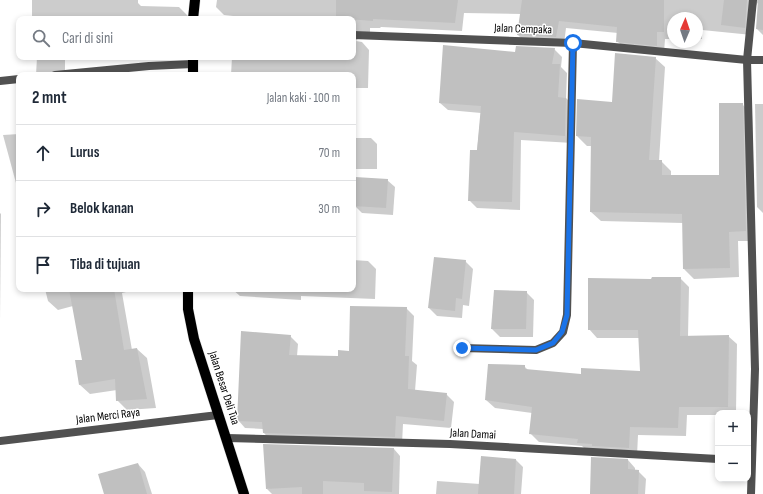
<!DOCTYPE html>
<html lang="id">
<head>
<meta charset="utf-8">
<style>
	body { margin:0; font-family:"Sofia Sans Condensed",sans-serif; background:#f6f6f7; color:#1f2937 }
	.controls { position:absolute; right:12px; bottom:12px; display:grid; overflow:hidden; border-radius:8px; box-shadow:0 2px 6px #0003 }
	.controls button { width:36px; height:36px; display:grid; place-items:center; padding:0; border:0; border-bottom:1px solid #e0e1e3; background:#fff; color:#1f2937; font:20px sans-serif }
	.compass { position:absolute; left:667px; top:12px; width:36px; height:36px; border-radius:50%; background:#fff; box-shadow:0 2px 6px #0003; rotate:2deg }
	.stop { position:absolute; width:12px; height:12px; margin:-9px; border:3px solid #1a73e8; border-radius:50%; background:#fff }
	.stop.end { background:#1a73e8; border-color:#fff; box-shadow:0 1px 4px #0008 }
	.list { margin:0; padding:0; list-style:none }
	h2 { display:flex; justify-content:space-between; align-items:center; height:52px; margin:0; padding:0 16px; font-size:17px }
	h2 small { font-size:13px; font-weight:400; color:#747a83 }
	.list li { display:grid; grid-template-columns:26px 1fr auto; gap:12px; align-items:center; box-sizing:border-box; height:56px; padding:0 16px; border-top:1px solid #e0e1e3 }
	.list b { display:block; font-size:15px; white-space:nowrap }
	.list em { font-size:13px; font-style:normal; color:#747a83 }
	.icon { flex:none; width:22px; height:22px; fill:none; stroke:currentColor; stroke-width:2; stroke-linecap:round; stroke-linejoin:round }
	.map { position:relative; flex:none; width:763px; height:494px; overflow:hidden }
	.search { position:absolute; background:#fff; box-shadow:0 2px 6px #0003; left:16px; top:16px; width:340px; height:44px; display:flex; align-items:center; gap:10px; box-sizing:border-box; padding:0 14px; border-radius:8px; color:#747a83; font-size:15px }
	.panel { position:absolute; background:#fff; box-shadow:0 2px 6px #0003; left:16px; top:72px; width:340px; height:220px; border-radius:8px }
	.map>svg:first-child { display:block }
</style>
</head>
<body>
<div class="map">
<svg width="763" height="494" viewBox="0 0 763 494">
	<rect width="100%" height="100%" fill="#fff"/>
	<g fill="#0003">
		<polygon points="32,0 138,0 138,3 141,6 179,7 188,16 188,19 32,19"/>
		<polygon points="217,0 763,0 763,35 757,29 759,1 755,7 752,35 702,30 702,39 697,39 697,18 673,18 673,39 665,39 664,53 625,49 617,41 618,33 566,28 564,44 526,43 518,35 521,14 464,13 462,31 381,27 380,28 370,28 370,37 359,37 356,41 362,42 369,50 368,88 353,88 353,75 231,75 232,57 353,57 353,19 233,19 233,16 224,15 216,7"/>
		<polygon points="554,49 562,57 561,67 567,73 566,98 574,106 573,143 521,140 520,210 477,208 470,201 477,151 481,113 448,110 440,103 516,53"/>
		<polygon points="37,57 65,57 65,75 36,75"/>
		<polygon points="655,58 665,67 659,161 661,161 671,171 671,176 720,176 742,104 752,114 755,241 738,241 739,277 694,279 684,269 683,223 601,221 591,212 592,146 587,146 577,136 613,103"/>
		<polygon points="755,104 763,104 763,213 757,207"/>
		<polygon points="19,134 19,186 16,183 3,135"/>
		<polygon points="353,138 371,138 377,144 377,169 353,169"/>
		<polygon points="387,180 395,187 393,215 362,213 354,205"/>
		<polygon points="0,213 1,214 0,321"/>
		<polygon points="353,260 368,261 376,269 375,299 301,296 301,300 240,296 232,289 353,289"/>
		<polygon points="465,261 473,269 469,306 463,305 462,318 437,316 429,308"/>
		<polygon points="680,278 689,287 688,337 728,336 737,344 736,413 718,413 718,415 687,415 686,436 638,435 637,456 587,451 582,446 539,442 530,433 532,413 495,408 486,400 524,366 529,371 581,375 641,372 639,338 597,338 589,329 652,280"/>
		<polygon points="45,289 129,289 130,291 122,293 132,350 137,349 147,358 156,408 127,410 117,400 117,390 90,394 80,385 76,361 83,361 73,306 58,310 48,301"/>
		<polygon points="526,292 534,300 533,337 500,337 492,329"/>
		<polygon points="406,308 414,316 412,361 417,365 415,391 446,394 454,402 451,428 403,424 402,444 271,441 264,433 263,429 245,428 238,420 290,336 298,344 297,356 339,357 350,352"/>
		<polygon points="394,449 400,456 399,494 272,494 267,489"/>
		<polygon points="516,460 523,467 521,494 436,494 437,481 480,484"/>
		<polygon points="628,460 635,468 635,471 638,471 646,479 645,494 591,494"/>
		<polygon points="138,464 145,472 152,494 105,494"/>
	</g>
	<g fill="#c0c0c0">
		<polygon points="336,0 458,0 455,23 373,19 373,21 336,18"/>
		<polygon points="522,0 664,0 664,32 657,32 657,46 616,42 617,27 559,21 556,37 517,35"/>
		<polygon points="724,0 747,0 745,28 721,25"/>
		<polygon points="758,0 763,0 763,30 756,29"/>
		<polygon points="443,45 515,52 516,46 555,48 552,64 560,64 558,97 566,98 565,136 514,132 512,202 468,201 470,150 477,150 481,106 439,103"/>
		<polygon points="615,53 656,57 649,160 662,160 662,175 719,175 719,103 743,103 746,231 729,232 730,268 683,269 682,214 590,212 591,137 576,136 577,99 612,102"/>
		<polygon points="355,177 388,179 386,208 353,206"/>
		<polygon points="434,257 466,260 462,299 456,298 455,311 428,308"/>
		<polygon points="652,277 681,277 680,336 729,335 728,407 679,407 678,428 630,427 629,448 592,446 592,444 577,443 578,439 529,434 532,407 485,400 488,364 525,365 525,369 581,374 581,368 640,371 638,330 588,330 588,278 651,279"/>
		<polygon points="69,289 114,289 124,350 137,348 147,399 116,401 115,379 79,385 75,360 82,360"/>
		<polygon points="494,290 527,291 526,329 491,329"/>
		<polygon points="350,306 407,307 405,356 409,356 408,389 447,393 444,421 396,416 395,437 263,433 262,422 237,421 241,331 291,335 289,355 338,356 338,350 349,351"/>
		<polygon points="263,444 394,448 392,492 364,491 364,483 323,481 323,494 302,494 302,487 266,489"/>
		<polygon points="481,456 516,459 514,494 478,494"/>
		<polygon points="591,457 628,459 628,469 639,470 638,494 590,494"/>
		<polygon points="138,463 147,494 104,494 98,474"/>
	</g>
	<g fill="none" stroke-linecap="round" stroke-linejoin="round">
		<g stroke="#dbdbdb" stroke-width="11">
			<g id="primary">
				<polyline points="193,19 195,0"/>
				<polyline points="193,75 193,57"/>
				<polyline points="188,289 188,309 194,339 244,494"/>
			</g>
		</g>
		<g stroke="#515151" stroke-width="8">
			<polyline points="55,75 149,66 193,64"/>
			<polyline points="0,81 19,79"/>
			<polyline points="462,348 536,350 553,343 563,332 567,315 573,43"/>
			<polyline points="227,438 450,444 718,459"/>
		</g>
		<g stroke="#515151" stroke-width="8">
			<polyline points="353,35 573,43 747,60 763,60"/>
			<polyline points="0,441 218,415"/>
			<polyline points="751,494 755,369 747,60 753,0"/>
		</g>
		<use href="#primary" stroke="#000" stroke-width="10"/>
	</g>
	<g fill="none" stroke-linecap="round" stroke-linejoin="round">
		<polyline stroke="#1a73e8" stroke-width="5" points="462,348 536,350 553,343 562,332 567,315 573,43"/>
	</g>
	<g text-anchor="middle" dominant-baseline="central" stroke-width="3" stroke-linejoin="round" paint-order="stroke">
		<g font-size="12" fill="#000" stroke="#fff">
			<text transform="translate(523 29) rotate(2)">Jalan Cempaka</text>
			<text transform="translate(224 388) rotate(72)">Jalan Besar Deli Tua</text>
			<text transform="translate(108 416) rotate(-7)">Jalan Merci Raya</text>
			<text transform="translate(473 434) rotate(3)">Jalan Damai</text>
		</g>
	</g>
</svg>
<div class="controls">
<button>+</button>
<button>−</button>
</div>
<svg class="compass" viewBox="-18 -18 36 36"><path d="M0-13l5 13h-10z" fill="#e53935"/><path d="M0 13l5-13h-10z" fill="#747a83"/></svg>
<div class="stop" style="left:573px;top:43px"></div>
<div class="stop end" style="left:462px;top:348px"></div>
<div class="search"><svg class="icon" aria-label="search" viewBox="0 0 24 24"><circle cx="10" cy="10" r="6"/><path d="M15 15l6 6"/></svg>Cari di sini</div>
<section class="panel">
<h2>2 mnt<small>Jalan kaki · 100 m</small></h2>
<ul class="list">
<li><svg class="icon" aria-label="ahead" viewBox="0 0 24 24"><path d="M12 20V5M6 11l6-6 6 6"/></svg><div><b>Lurus</b></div><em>70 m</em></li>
<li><svg class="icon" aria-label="right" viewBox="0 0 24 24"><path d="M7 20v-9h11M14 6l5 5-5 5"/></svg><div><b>Belok kanan</b></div><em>30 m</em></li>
<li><svg class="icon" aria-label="arrive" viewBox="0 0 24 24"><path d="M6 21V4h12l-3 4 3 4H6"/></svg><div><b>Tiba di tujuan</b></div></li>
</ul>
</section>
</div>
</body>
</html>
